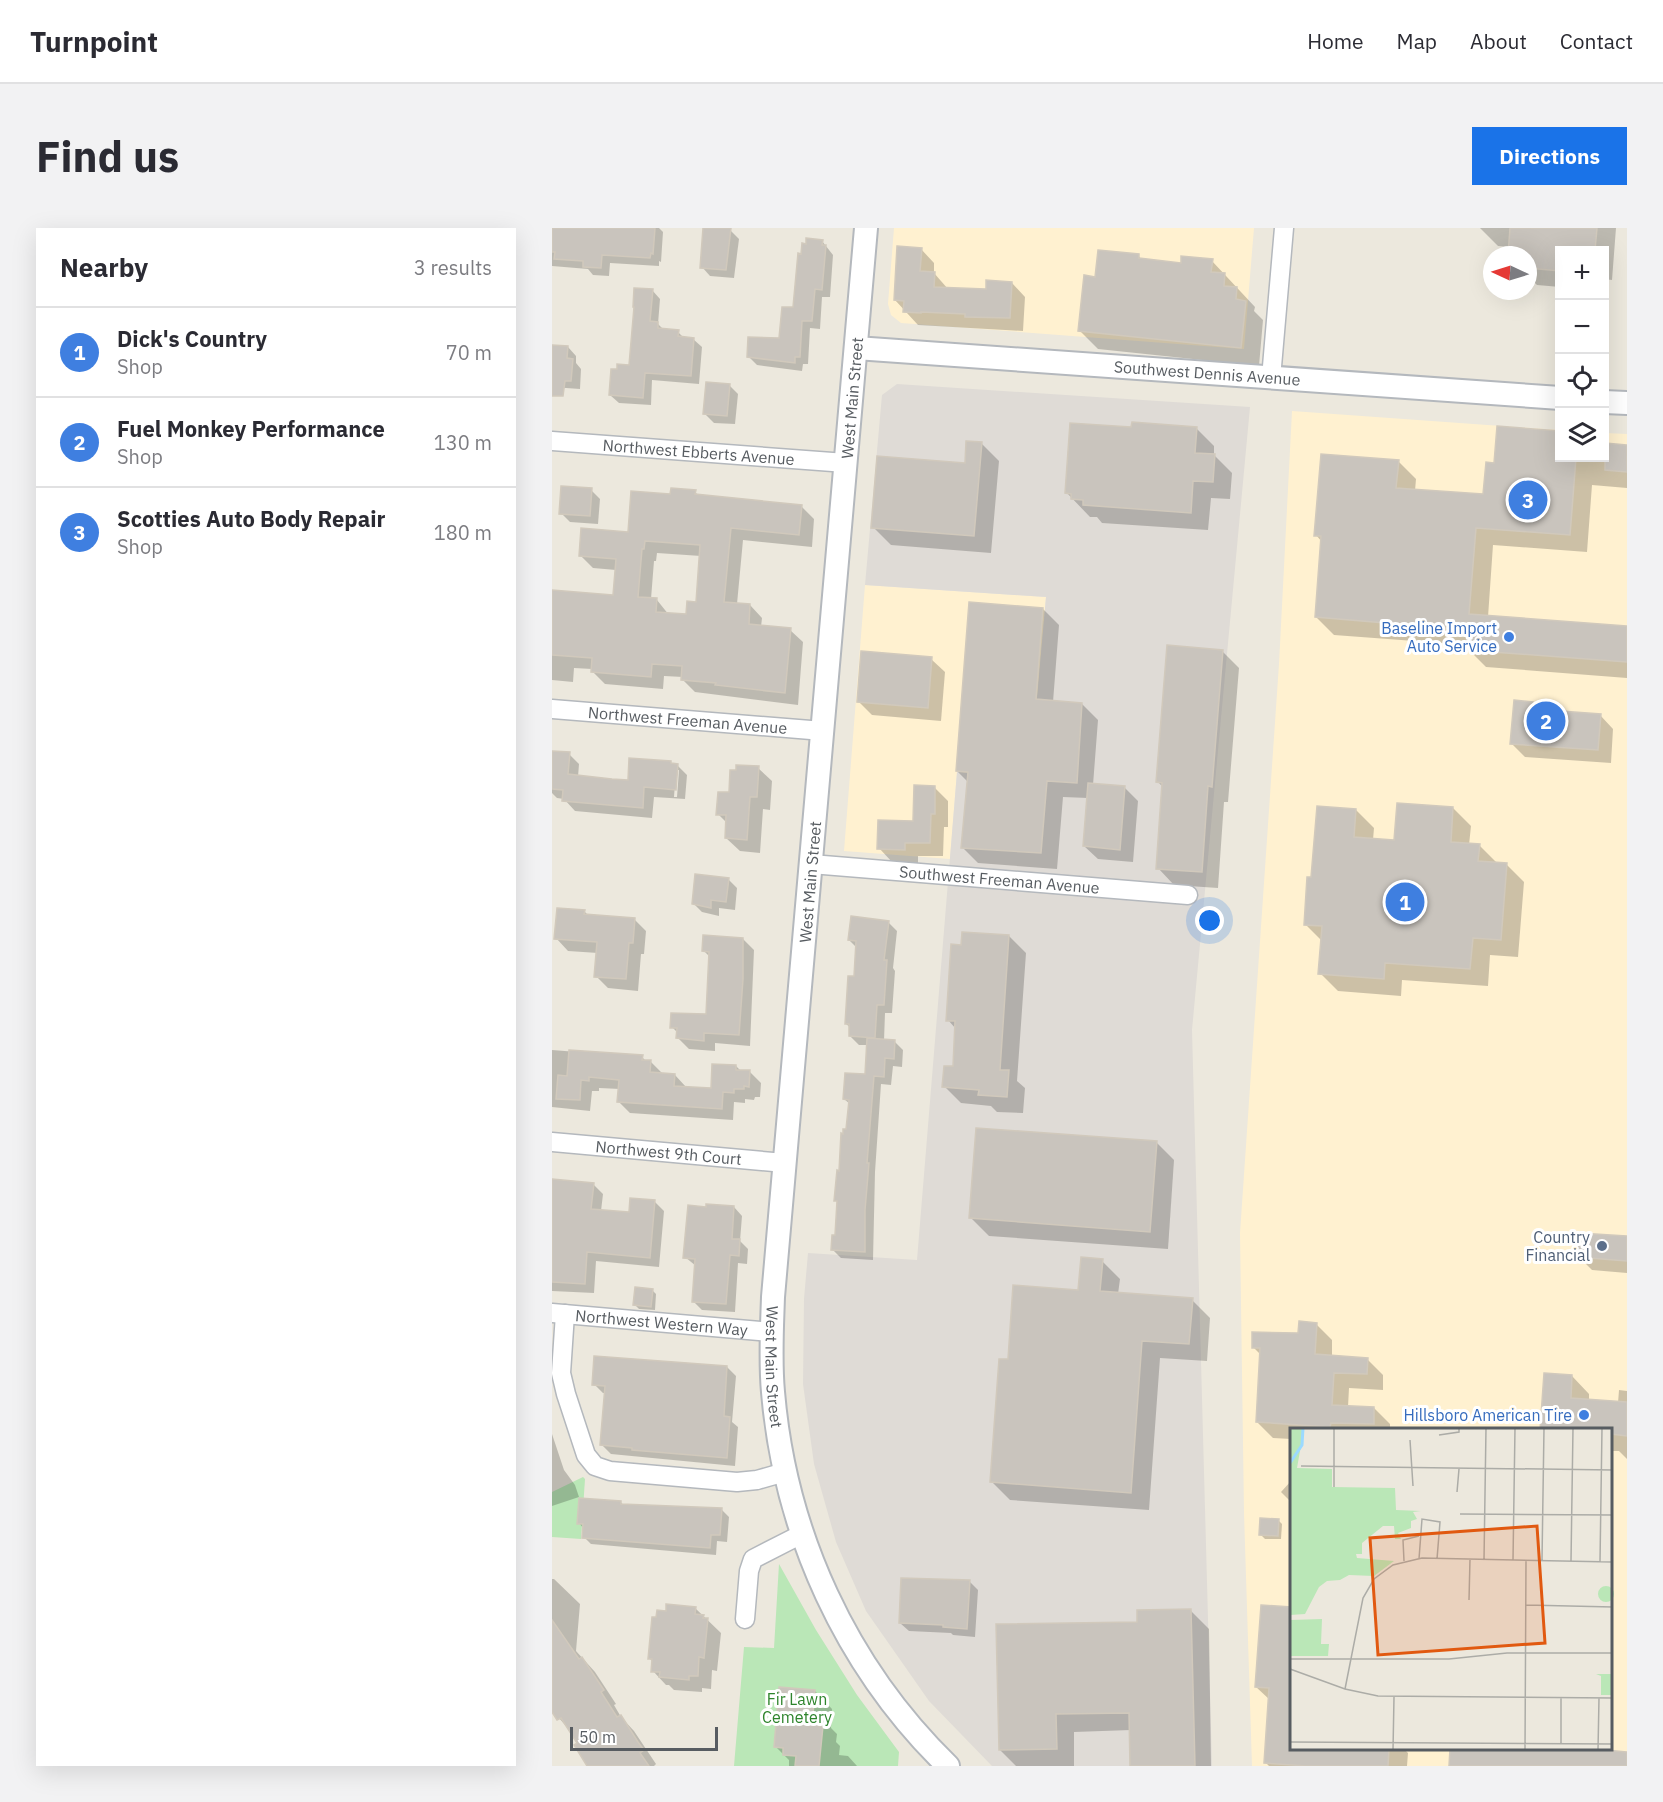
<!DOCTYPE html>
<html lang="en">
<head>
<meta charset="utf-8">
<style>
	body { margin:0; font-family:"IBM Plex Sans",sans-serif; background:#f2f2f3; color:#2b2b33 }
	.controls { position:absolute; right:18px; top:18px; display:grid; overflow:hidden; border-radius:0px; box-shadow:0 6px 24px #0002 }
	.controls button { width:54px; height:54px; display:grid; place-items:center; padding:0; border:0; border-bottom:2px solid #e1e1e2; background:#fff; color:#2b2b33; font:30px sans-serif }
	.compass { position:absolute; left:931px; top:18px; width:54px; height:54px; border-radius:50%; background:#fff; box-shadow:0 6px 24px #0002; rotate:274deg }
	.scale { position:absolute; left:18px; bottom:15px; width:148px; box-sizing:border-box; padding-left:6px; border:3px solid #575c61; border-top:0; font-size:16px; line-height:21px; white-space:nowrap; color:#575c61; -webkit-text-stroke:4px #fff; paint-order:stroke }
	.you { position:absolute; left:658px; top:693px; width:21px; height:21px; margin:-15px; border:4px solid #fff; border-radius:50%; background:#1a73e8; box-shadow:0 0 0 9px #1a73e833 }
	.badge { display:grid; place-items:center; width:39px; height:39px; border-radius:50%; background:#1a73e8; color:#fff; font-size:20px; font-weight:700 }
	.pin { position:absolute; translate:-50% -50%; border:3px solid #fff; box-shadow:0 2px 6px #0006 }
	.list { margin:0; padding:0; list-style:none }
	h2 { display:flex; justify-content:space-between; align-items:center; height:78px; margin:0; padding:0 24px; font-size:26px }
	h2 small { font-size:20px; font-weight:400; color:#7c7c81 }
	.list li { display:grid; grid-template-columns:39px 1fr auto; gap:18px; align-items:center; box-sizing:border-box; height:90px; padding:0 24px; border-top:2px solid #e1e1e2 }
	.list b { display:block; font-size:22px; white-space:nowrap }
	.list p { margin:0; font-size:20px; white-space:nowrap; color:#7c7c81 }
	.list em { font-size:20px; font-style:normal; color:#7c7c81 }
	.icon { flex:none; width:33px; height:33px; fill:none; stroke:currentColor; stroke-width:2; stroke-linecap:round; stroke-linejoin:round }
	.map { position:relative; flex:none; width:1075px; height:1538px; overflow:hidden; border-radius:0px }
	header { display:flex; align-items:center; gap:36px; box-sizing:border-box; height:84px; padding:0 30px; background:#fff; border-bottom:2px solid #e1e1e2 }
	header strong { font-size:28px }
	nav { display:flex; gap:33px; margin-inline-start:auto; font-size:21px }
	.intro { display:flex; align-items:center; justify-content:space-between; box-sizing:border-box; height:144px; padding:0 36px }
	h1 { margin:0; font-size:42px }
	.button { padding:15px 27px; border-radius:0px; background:#1a73e8; color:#fff; font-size:21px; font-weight:700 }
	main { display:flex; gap:36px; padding:0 36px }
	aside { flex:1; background:#fff; border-radius:0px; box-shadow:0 6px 24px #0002 }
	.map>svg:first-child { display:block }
</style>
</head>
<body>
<header>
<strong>Turnpoint</strong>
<nav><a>Home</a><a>Map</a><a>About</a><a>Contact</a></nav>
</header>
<div class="intro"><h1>Find us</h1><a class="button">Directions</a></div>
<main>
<aside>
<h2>Nearby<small>3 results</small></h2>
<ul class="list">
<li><span class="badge" style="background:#3f7fe0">1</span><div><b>Dick's Country</b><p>Shop</p></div><em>70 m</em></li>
<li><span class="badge" style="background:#3f7fe0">2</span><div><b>Fuel Monkey Performance</b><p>Shop</p></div><em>130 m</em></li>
<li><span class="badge" style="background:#3f7fe0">3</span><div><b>Scotties Auto Body Repair</b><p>Shop</p></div><em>180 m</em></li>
</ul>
</aside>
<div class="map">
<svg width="1075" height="1538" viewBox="0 0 1075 1538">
	<rect width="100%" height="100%" fill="#ece8dd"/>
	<g fill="#fff1d0" fill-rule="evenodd">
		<polygon points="342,0 702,0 692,121 349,95 339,87 336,76"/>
		<path d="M740,183L1007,202L1008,230H1052L1053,205L1075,206V1538H700L692,1285L688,1005L727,436ZM739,1202H1058V1522H739Z"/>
		<polygon points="313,357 494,369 478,550 405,544 398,631 292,623"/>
	</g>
	<polygon fill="#dfdbd6" points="345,156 698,179 640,802 660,1538 440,1538 377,1473 314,1383 284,1314 262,1236 251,1156 252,1071 256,1025 365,1032 405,544 478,550 494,369 313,357 330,167"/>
	<g fill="#bae7b7">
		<polygon points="31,1249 33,1251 29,1311 0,1309 0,1264"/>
		<polygon points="227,1336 264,1402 305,1467 347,1524 346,1538 182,1538 192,1419 222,1420"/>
	</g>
	<g fill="#0003" fill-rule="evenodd">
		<polygon points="0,0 107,0 111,4 109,34 107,33 107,38 58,35 57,48 41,47 36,41 0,38"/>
		<polygon points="152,0 178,2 187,11 182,50 158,48 150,39"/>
		<polygon points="928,0 1064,0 1060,52 1052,51 1052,22 1008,22 1008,59 985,57 976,48 976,27 958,27 958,19 946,18"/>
		<polygon points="270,13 281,27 278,69 270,69 268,101 258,100 256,136 251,136 250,143 205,137 197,129 229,112 242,81 250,27"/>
		<polygon points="369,21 382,35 382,45 396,61 435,62 460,55 473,69 471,103 366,97 343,72"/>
		<polygon points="586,28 591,32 630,36 660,33 703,79 702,83 711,92 707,138 546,121 528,103 545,50"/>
		<polygon points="100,62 108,71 106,96 113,103 126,104 132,110 141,111 150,119 147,156 100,152 99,177 67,175 58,167 78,139"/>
		<polygon points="0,118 16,119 24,128 24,135 29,141 28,161 0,159"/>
		<polygon points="177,157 186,166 183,196 162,195 153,186"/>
		<polygon points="644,200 662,218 662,227 680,245 678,271 659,270 656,302 550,295 545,289 538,289 515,265"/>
		<polygon points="429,215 447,233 439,325 339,317 321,299 414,236"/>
		<polygon points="1052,216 1075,218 1075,260 1040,257 1035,324 941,317 936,389 1075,400 1075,450 934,439 916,421 916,417 782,407 764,389 770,314 764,307 846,233 864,251 863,263 933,268 1008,230 1052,230"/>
		<polygon points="39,262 48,271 46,296 18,294 9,285"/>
		<path d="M143,264L147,268L250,279L262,291L260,319L191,312L185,376L198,377L210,390L209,399L238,402L251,414L246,477L143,464L130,451L131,449L112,448L111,461L53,456L40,443V441L22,440L21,454L0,452V364L62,369L64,342L41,340L28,327L77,306L120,268ZM105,325L149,328L145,375L135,388L117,387L105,372L99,371L102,333H104Z"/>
		<polygon points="491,381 507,397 501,474 530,476 546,492 541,557 572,559 586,573 581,634 546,631 532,618 536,570 511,569 505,641 426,635 410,619 416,554 405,543"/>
		<polygon points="671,424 687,440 676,574 672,574 666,660 622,657 606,640 611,559 606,554"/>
		<polygon points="379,431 393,444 389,493 320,487 307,474"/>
		<polygon points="981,475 989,483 1048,487 1061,501 1059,535 973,529 960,516"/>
		<path d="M0,524L17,526L27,536L26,549L77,553L120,537H125L135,547L133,571L102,569L100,590L23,583L12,571L5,570L0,565ZM124,542H127L125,569H122Z"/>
		<polygon points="206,540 220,553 218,582 211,581 208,625 188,623 174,610 175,595 166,586 178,566"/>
		<polygon points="382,559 396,573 396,599 392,599 391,628 366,628 366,635 340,634 327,620 362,594"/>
		<polygon points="901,580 919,598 917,617 927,617 945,635 954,636 972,654 966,729 938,727 936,758 850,752 849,768 786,763 768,745 770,713 753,696 760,651 804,582 822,600 821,612 843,613"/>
		<polygon points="176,651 185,660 183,682 167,680 167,688 150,684 141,675"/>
		<polygon points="32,683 37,688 82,691 94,703 92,726 89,726 86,763 56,760 44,748 46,725 16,723 4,710"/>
		<polygon points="336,694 345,703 341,740 343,743 340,785 333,785 332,813 342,813 351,822 350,839 341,838 339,857 329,856 323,944 321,1032 289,1030 280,1021 284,1008 287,975 284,972 292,907 296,903 298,876 292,871 314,848 316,817 307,817 298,808 299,800 294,796 303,750 305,720 297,712"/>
		<polygon points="457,708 474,725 465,853 473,860 471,885 445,884 439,878 409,875 392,858 402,840 404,801 396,792"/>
		<polygon points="191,711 202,722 198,818 163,815 163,823 137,821 125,809 126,805 120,799 155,788 159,730 152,723"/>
		<polygon points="0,822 90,829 95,834 99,834 110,845 123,847 134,859 160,862 184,838 189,843 198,844 209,855 208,869 203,869 202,872 193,871 193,875 182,874 181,892 78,885 67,874 68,861 47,860 47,863 40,863 38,883 0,879"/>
		<polygon points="604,914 622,932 616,1021 437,1008 419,990"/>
		<polygon points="0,953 41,956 51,966 49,983 78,986 102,973 112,983 107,1039 44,1033 42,1065 0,1063"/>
		<polygon points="182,979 190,988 188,1013 196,1021 195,1036 186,1035 183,1084 150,1082 141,1073 144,1038 133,1029"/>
		<polygon points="1028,1006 1075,1008 1075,1045 1040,1042 1027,1029"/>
		<polygon points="550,1033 568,1051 566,1066 640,1072 658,1090 655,1133 608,1130 597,1282 458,1272 440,1254 457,1133 527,1063"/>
		<polygon points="100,1062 104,1066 103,1082 87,1081 83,1077"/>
		<polygon points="764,1096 780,1112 780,1129 815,1131 831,1147 831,1162 797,1160 796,1179 822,1180 838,1196 838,1202 739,1202 739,1211 721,1210 705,1194 709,1127 701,1119 747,1107"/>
		<polygon points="175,1139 184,1148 180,1194 186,1199 183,1238 59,1226 50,1217 54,1165 51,1165 42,1156"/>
		<polygon points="1020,1148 1037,1166 1037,1173 1066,1175 1067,1162 1075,1163 1075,1231 1067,1223 1058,1223 1058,1202 991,1202"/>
		<polygon points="0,1206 12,1242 23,1257 27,1269 0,1278"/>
		<polygon points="739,1253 739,1274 729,1264"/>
		<polygon points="68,1274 72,1277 170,1282 177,1289 175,1314 165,1313 164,1327 39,1316 32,1309 32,1301 27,1295"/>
		<polygon points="726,1292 730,1296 729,1311 713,1311 709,1307"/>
		<polygon points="0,1351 2,1351 28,1376 24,1423 43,1444 64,1476 62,1477 69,1489 82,1503 104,1536 102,1538 37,1538 20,1505 0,1482"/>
		<polygon points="418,1354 426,1362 423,1409 401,1407 399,1405 357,1403 348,1395"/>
		<polygon points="710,1378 739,1380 739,1522 853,1522 856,1525 855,1538 717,1538 713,1534 718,1472 704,1459"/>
		<polygon points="143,1380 169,1405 165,1443 160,1442 159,1461 150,1460 150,1464 122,1462 117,1457 114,1457 101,1443 101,1434 97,1430"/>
		<polygon points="639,1383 657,1401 659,1538 580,1538 579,1502 522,1504 522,1538 464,1538 448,1522 587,1396"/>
		<polygon points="263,1463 280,1481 279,1500 285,1506 284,1514 288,1518 287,1527 296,1528 305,1538 237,1538 237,1532 224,1519"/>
	</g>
	<g fill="#c9c4bd" stroke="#d1c9bc" stroke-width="1.5" fill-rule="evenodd">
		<polygon points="0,0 103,0 101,26 99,25 98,30 50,27 49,40 31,39 31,33 2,31 3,24 0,24"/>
		<polygon points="151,0 179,0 174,42 148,40"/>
		<polygon points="958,0 1045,0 1043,22 1008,22 1008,43 976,40 976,27 956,27"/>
		<polygon points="254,10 271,12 270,17 274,17 270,62 263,61 260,93 250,93 248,129 243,129 243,135 195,129 196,109 227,110 230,79 241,79 246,25 249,26 250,15 254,16"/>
		<polygon points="345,18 370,20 368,43 383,44 382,59 434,61 434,52 460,54 458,90 413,89 413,86 369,84 369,85 351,84 352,73 342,72"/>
		<polygon points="546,22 587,26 587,30 629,35 629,28 661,31 659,44 673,45 672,58 685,59 684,71 694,73 689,120 526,103 532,47 543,49"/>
		<polygon points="82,60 101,61 98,93 106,94 106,100 127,102 126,108 142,110 139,148 93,145 91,170 57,167 59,141 65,141 65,136 77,137 82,79 81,79"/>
		<polygon points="0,117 16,118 15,130 21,131 19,153 13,153 11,168 0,168"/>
		<polygon points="154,154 178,156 175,188 151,186"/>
		<polygon points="580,194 645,199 643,225 663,226 661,254 641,253 639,285 531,277 531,272 519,271 519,266 513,265 518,195 579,199"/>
		<polygon points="945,198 1008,203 1008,230 1024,230 1018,307 924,300 917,386 1075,398 1075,434 914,422 916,402 763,389 769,308 762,308 769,226 847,232 844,260 931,266 934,234 942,235"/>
		<polygon points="414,213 430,214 422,308 319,300 325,228 413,235"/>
		<polygon points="1053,215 1075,217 1075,244 1053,242"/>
		<polygon points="9,258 40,260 38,288 7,286"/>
		<path d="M119,260L144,262L143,266L250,277L247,307L179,300L172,374L198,376L197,396L239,400L233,465L163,457L164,455L129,452L130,438L100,436L99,449L39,444L40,430L0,427V362L61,367L64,331L27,328L29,300L76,304L79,263L118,266ZM93,313L148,317L144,374L135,373L134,386L104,384L105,370L86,369L90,321H92Z"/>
		<polygon points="417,374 491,380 484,471 530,475 525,555 495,553 489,625 409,620 416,544 404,543"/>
		<polygon points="615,417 671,422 660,559 656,558 650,644 604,641 610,555 604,554"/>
		<polygon points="309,423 380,429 376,480 305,474"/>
		<polygon points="962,472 981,474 981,481 1049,486 1046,522 958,516"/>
		<polygon points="0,523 18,524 16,546 60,551 76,552 77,530 119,533 119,535 126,536 124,562 92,559 91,580 10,573 11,562 0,561"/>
		<polygon points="184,537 207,538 205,569 198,569 195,612 173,610 174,587 164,587 166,564 177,564 178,542 184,542"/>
		<polygon points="536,555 573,558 568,622 531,618"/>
		<polygon points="362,557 383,558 383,586 379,586 378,615 353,615 353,622 325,621 326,592 361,593"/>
		<polygon points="845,575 901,579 899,614 928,616 926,633 955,635 949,712 921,710 918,741 833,735 832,751 766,746 770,698 752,697 755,649 759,649 765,578 804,581 802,609 842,612"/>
		<polygon points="143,646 177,650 174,674 159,672 159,680 140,676"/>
		<polygon points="5,680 33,682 32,686 83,690 81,715 77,715 74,751 42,749 45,714 2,711"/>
		<polygon points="299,688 337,693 332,732 335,732 332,777 325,777 323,810 297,808 297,796 293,796 296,748 302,748 304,713 296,712"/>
		<polygon points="410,704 457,707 448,842 457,842 455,869 426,867 427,862 390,859 392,838 401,838 403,793 394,793 399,716 409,717"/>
		<polygon points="151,707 191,710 191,751 187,807 152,805 152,813 124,810 125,800 118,800 119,785 154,786 157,724 150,723"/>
		<polygon points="315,810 343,812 342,831 333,830 332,849 322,848 315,935 317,935 313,982 313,1024 279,1022 280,1007 283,1007 285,973 282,973 285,942 287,943 289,905 291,906 291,901 294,901 297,872 291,871 293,845 313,846"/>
		<polygon points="17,822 91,827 90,832 99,832 98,844 123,846 122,858 159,860 160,836 184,837 184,842 198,842 197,859 192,858 192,861 182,861 182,865 171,864 170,881 65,874 67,852 37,849 37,853 29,852 28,872 4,871 6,847 15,848"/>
		<polygon points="424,900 605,913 598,1004 417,990"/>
		<polygon points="0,951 42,955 39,981 77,984 78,970 103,972 98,1030 35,1024 33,1056 0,1054"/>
		<polygon points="154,976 182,978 180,1011 188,1011 187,1028 178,1027 174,1076 140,1074 143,1031 131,1030 136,977 154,979"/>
		<polygon points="1027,1005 1075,1008 1075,1033 1025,1029"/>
		<polygon points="529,1029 551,1031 548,1063 641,1070 637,1116 590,1113 579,1265 438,1254 447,1131 456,1131 461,1057 526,1062"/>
		<polygon points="83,1059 101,1061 99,1079 81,1077"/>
		<polygon points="747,1093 765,1095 763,1126 816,1130 815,1146 782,1145 780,1177 822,1179 822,1196 779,1195 778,1199 704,1194 708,1120 700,1120 700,1104 746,1105"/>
		<polygon points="42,1128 175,1138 172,1188 178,1189 175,1230 80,1222 80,1220 48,1217 53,1158 40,1157"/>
		<polygon points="992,1145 1020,1147 1019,1170 1075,1174 1075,1208 1059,1206 1059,1202 988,1202"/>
		<polygon points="27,1270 69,1273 69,1276 170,1280 168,1307 159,1307 158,1320 30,1310 31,1296 25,1296"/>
		<polygon points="708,1290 727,1291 726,1308 707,1307"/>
		<polygon points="349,1350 418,1352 415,1401 391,1399 391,1397 347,1395"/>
		<polygon points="114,1376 144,1379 143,1386 152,1387 151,1390 156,1390 152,1430 147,1429 146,1448 137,1448 137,1452 107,1449 108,1444 99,1444 100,1431 96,1431 100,1389 104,1389 105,1382 114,1383"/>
		<polygon points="709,1377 739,1379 739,1521 837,1521 836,1538 754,1538 712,1535 717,1460 703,1459"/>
		<polygon points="639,1381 643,1538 578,1538 577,1485 504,1486 505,1521 447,1522 444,1396 585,1394 585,1382"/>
		<polygon points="0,1392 27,1431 30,1429 52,1462 49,1464 65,1489 69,1487 86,1514 92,1522 88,1525 97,1538 35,1538 22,1517 25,1515 9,1490 5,1492 0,1484"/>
		<polygon points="227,1459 263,1462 261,1486 268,1487 267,1498 271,1498 267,1538 243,1538 244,1528 231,1527 231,1520 222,1519"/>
		<polygon points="898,1521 1043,1521 1075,1524 1075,1538 897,1538"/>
	</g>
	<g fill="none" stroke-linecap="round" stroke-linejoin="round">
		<g stroke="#b4b8bd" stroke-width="21">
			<g id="minor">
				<polyline points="719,150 732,0"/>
				<path id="s1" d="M0,213L294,235"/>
				<path id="s2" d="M0,481L271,503"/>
				<path id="s3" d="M259,636L636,667"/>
				<path id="s4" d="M0,914L233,935"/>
				<path id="s5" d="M0,1085L219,1104"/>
				<polyline points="13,1086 9,1145 14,1166 34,1227 43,1238 58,1243 185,1254 205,1252 233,1244"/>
				<polyline points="193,1391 197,1343 201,1331 250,1306"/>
			</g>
		</g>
		<g stroke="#b4b8bd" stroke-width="26">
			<g id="tertiary">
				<path id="s6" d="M314,0L221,1069C220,1100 218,1132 221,1164C233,1305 294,1439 396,1538"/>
				<path id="s7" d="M304,120L1008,170"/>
				<polyline points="1052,174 1075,175"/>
			</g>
		</g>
		<use href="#minor" stroke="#fff" stroke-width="18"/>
		<use href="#tertiary" stroke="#fff" stroke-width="22"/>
	</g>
	<g fill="#3f7fe0" stroke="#fff" stroke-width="2">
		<circle cx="957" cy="409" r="6"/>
		<circle cx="1032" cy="1187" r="6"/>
	</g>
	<circle fill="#5c6f8a" stroke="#fff" stroke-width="2" cx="1050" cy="1018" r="6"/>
	<g text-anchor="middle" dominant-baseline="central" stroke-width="6" stroke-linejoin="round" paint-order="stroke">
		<g font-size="16" fill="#575c61" stroke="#fff">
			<text stroke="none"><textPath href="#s7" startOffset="352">Southwest Dennis Avenue</textPath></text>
			<text transform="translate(300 170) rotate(-85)">West Main Street</text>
			<text stroke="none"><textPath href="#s1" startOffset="147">Northwest Ebberts Avenue</textPath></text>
			<text stroke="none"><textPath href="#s2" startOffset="136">Northwest Freeman Avenue</textPath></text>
			<text stroke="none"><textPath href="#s3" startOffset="189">Southwest Freeman Avenue</textPath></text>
			<text transform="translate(258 654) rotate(-85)">West Main Street</text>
			<text stroke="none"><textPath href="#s4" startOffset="117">Northwest 9th Court</textPath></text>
			<text stroke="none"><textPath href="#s5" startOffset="110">Northwest Western Way</textPath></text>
			<text stroke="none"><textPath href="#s6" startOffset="1143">West Main Street</textPath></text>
		</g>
		<g font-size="16" fill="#366cbe" stroke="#fff" text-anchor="end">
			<text x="945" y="400">Baseline Import<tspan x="945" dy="18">Auto Service</tspan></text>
			<text x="1020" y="1187">Hillsboro American Tire</text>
		</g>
		<g font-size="16" fill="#4e5e75" stroke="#fff" text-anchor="end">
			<text x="1038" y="1009">Country<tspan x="1038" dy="18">Financial</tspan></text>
		</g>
		<g font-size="16" fill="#2e842c" stroke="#fff">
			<text x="245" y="1471">Fir Lawn<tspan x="245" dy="18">Cemetery</tspan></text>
		</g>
	</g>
	<g transform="translate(738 1200)">
		<rect width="322" height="322" fill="#ece8dd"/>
		<path d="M0,0H14L7,40L42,41V59L105,60L106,82L131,83L123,84L127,91L121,93V100L108,105L111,111H105L104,98H93L72,115V126H66L67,130L104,133L84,148L59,147L50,152L37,153L29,159L15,186L0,187ZM308 166a8 8 0 1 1 16 0a8 8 0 1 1-16 0ZM32,191L31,216H39L38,228H0V192ZM306,246H321V267H311V248Z" fill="#bae7b7"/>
		<path fill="none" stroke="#9bdaff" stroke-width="3" d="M0,35L12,17L13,0"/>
		<path fill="none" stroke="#acaca7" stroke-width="1.5" d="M149,7L169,4V0M120,12L123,58M11,38L323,42M44,59V0M167,64L169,41M170,86L323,87M129,131L132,91L150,94L147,131M194,132L196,0M223,132L225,0M252,132L254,0M114,133L113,112L129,108M281,133L283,0M310,134L312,0M179,172L180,131M236,177L323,179M0,231H159L217,225H323M0,241L55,261L88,268L323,270M55,261L73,170L84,151L103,137L132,130L323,134M0,314L323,316M271,315V270M103,322L104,269M235,322L236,132M308,322L309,270"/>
		<path fill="#e15910" fill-opacity="0.15" stroke="#e15910" stroke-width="3" d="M247,98L255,215L88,227L80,110Z"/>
		<rect width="322" height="322" fill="none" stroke="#575c61" stroke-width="3"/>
	</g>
</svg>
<div class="controls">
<button>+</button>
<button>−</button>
<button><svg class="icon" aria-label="locate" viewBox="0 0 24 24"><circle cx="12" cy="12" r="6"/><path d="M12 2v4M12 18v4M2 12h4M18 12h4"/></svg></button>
<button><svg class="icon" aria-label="layers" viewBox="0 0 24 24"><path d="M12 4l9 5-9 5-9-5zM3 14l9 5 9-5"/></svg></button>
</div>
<svg class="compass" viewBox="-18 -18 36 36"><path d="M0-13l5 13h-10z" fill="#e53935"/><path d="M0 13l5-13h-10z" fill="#7c7c81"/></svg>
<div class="scale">50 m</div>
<div class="you"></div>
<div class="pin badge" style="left:853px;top:674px;background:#3f7fe0">1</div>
<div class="pin badge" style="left:994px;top:493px;background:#3f7fe0">2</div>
<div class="pin badge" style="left:976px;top:272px;background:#3f7fe0">3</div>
</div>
</main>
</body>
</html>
